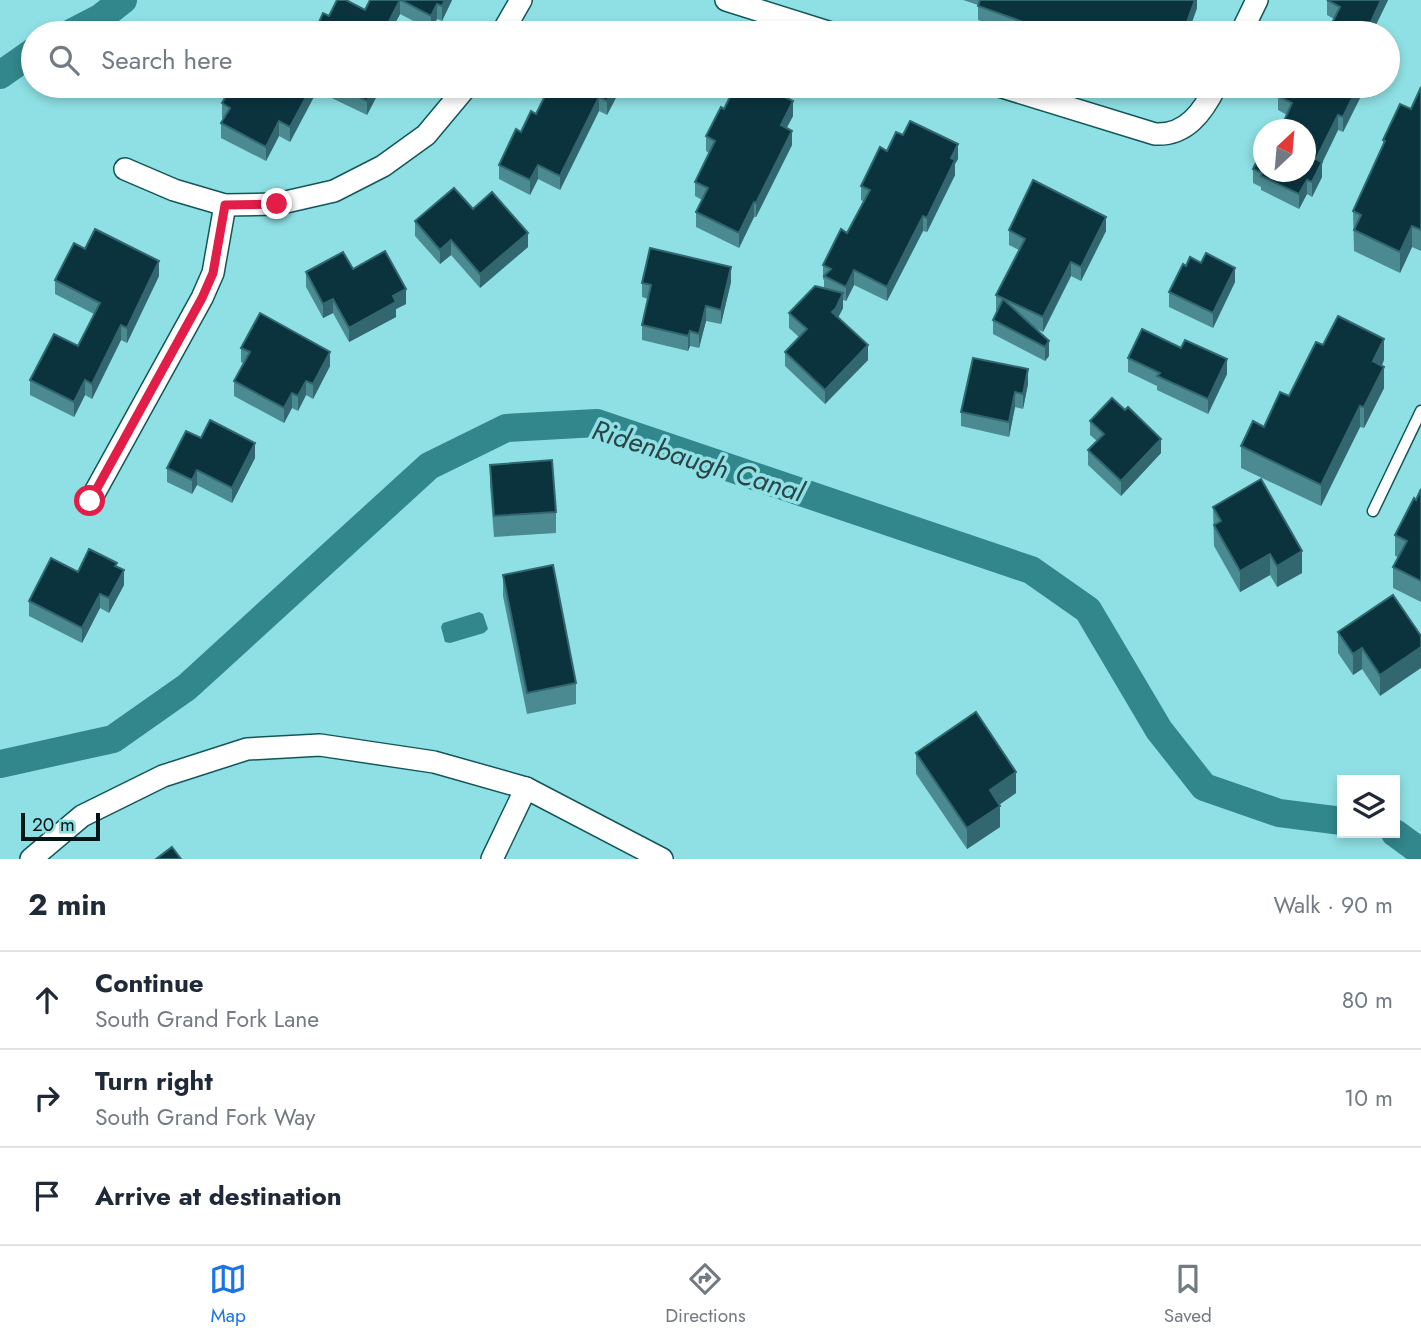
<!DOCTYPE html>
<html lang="en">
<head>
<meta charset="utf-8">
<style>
	body { margin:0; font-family:Jost,sans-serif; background:#f2f2f3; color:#1f2937 }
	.controls { position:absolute; right:21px; bottom:21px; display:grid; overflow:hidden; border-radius:0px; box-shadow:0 4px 10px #0003 }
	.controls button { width:63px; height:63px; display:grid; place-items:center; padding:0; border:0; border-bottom:2px solid #e0e1e3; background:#fff; color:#1f2937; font:35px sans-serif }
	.compass { position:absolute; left:1253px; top:119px; width:63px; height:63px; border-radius:50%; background:#fff; box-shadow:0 4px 10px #0003; rotate:26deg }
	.scale { position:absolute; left:21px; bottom:18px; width:79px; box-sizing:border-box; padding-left:7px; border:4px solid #001516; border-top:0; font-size:19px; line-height:24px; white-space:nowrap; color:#001516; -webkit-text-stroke:5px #8ee0e4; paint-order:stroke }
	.stop { position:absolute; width:21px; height:21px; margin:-16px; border:5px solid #e11d48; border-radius:50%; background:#fff }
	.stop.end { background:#e11d48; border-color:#fff; box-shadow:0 2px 7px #0008 }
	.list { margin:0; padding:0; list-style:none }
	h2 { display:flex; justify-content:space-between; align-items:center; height:91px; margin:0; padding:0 28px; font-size:30px }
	h2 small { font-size:23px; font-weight:400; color:#747a83 }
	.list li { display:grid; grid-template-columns:46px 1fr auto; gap:21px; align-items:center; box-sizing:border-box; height:98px; padding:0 28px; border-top:2px solid #e0e1e3 }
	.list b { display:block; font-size:26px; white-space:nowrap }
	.list p { margin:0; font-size:23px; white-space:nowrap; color:#747a83 }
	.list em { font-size:23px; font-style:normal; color:#747a83 }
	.icon { flex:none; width:38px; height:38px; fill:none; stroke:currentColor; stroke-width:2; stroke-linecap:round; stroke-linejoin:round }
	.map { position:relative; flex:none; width:1421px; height:859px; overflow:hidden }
	.search { position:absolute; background:#fff; box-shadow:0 4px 10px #0003; left:21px; right:21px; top:21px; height:77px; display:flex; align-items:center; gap:18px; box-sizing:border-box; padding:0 24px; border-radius:38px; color:#747a83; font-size:26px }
	.sheet { height:385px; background:#fff }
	nav { display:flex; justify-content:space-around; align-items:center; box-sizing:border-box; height:98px; border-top:2px solid #e0e1e3; background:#fff; font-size:19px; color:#747a83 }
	nav a { display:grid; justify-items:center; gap:4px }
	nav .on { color:#1a73e8 }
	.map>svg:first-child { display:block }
</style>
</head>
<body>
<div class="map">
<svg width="1421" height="859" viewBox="0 0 1421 859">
	<rect width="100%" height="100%" fill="#8ee0e4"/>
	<polygon fill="#31878b" points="479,612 483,614 488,629 484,633 450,643 445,642 441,627 443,623"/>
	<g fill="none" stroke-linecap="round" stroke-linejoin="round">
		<g stroke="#31878b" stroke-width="28">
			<polyline points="71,33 100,18 123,0"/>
			<polyline points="0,75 33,52"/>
			<polyline points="0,764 113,739 187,687 429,466 506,428 597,423 1031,570 1088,610 1159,730 1204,787 1279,813 1342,821"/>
			<polyline points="1395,833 1421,852"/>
		</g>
		<g stroke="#13565a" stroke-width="13">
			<polyline id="lane" points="1373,511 1421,411"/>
		</g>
		<g stroke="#13565a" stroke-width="24">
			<g id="street">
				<polyline points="726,0 831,33"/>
				<polyline points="502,33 521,0"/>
				<polyline points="1241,33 1257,0"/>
				<path d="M999,86L1155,134C1186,136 1203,112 1216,86"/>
				<polyline points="125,169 174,190 225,205 277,204 334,191 383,166 426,135 467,86"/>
				<polyline points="90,501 202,298 213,273 225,205"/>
				<polyline points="31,859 82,816 163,776 247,749 320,745 434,762 526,788 662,859"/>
				<polyline points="492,859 526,788"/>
			</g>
		</g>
		<use href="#lane" stroke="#fff" stroke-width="10"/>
		<use href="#street" stroke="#fff" stroke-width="21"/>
	</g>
	<g fill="#4c8a91">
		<polygon points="370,0 452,0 442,21 437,19 431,30 400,14 390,33 306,33 315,31 329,16 365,10"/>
		<polygon points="963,0 1197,0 1197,8 1188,33 1014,33 978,20 978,5"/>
		<polygon points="1327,0 1388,0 1372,33 1327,33 1334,19 1327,15"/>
		<polygon points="225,86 382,86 367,115 317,91 290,142 279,136 266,161 221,138 221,123 224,119 222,118 222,103 226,97"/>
		<polygon points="550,86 622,86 607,115 599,111 560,190 538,179 530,195 499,179 499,165 521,132 536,114"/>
		<polygon points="1282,86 1366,86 1343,132 1338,130 1322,163 1322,177 1312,197 1307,194 1299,209 1261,190 1261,187 1253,183 1253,169 1264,172 1287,115 1278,110 1278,96"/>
		<polygon points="1421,87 1421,251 1412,247 1400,273 1354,251 1353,211 1383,145 1383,140 1411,109"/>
		<polygon points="793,116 786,128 792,145 756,217 754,217 739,248 696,227 696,212 702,200 695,196 695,182 709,153 706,151 706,136"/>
		<polygon points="887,151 958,159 955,164 955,175 927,232 923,231 887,301 854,285 846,301 843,300 843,308 838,317 868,360 825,404 785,366 785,352 799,337 789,328 789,313 824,289 824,280 823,279 823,265 847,233 864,202 861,200 861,186"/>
		<polygon points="415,221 528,247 480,288 451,255 440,264 415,236"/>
		<polygon points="1009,230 1106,231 1081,281 1071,276 1043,332 1035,328 1049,341 1049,356 1045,361 993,334 993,320 997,311 996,310 996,295 1019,250 1009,245"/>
		<polygon points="85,249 159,276 127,343 121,340 92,399 85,395 74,417 30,395 30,380 78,346 94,314 55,294 55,280"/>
		<polygon points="353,269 406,304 396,309 396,317 349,342 333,313 323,318 306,287 306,272"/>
		<polygon points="731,282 721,324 706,321 699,348 690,346 688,351 642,340 642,325 648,299 642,297 642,283"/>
		<polygon points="1235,282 1213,328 1169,307 1169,292"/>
		<polygon points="1323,345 1384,360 1382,366 1384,388 1364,428 1360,427 1321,506 1241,468 1241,446 1264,427 1289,396"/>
		<polygon points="241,348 330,366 313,399 306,395 298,411 292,408 284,423 234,396 234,381 243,363 241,362"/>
		<polygon points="1128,358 1227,374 1208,414 1157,390 1157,386 1128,372"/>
		<polygon points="1028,384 1023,409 1015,407 1009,437 961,426 961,412"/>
		<polygon points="1090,421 1161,453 1121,496 1088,465 1088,450 1097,441 1090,435"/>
		<polygon points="201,438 255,458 232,503 197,485 192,494 167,482 167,468"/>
		<polygon points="490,465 556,512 556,533 494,537 490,486"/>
		<polygon points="1421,489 1421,602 1393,588 1393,567 1398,557 1395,556 1395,535"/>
		<polygon points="1213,507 1302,573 1277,587 1270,575 1240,592 1214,546"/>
		<polygon points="117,567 124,585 109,613 100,608 82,643 29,616 29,601 78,572"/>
		<polygon points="503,575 576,683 576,704 527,714 503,596"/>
		<polygon points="1393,595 1380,696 1362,669 1353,675 1338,653 1338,632"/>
		<polygon points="916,753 1016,793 999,805 1000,827 967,849 916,774"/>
	</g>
	<g fill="#326770">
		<polygon points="400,0 400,14 390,33 383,33"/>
		<polygon points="445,0 452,0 442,21 442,6"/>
		<polygon points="1195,0 1197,0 1197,8 1188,33 1183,33"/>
		<polygon points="1381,0 1388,0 1372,33 1366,33"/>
		<polygon points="437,4 437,19 431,30 431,16"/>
		<polygon points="312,86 317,86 317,91 290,142 290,127"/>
		<polygon points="374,86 382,86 367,115 367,101"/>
		<polygon points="615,86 622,86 607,115 607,101"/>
		<polygon points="1358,86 1366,86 1343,132 1343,117"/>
		<polygon points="599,97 599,111 560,190 560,176"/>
		<polygon points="793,101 793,116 781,139 781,125"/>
		<polygon points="1338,115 1338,130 1322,163 1322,177 1312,197 1312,182 1316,159"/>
		<polygon points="279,121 279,136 266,161 266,147"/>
		<polygon points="792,131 792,145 756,217 756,203"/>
		<polygon points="958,144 958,159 955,164 955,175 927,232 927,218"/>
		<polygon points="538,165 538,179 530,195 530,180"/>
		<polygon points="1307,180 1307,194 1299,209 1299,194"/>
		<polygon points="754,202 754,217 739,248 739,233"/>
		<polygon points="923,216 923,231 887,301 887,287"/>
		<polygon points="1106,217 1106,231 1081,281 1081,267"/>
		<polygon points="1412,226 1412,247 1400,273 1400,252"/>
		<polygon points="528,233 528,247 480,288 480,274"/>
		<polygon points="451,240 451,255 440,264 440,250"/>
		<polygon points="159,261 159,276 127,343 127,328"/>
		<polygon points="1071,262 1071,276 1043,332 1043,317"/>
		<polygon points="731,267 731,282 721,324 721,310"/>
		<polygon points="1235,268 1235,282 1213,328 1213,313"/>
		<polygon points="854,270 854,285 846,301 846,287"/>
		<polygon points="406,289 406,304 396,309 396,317 349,342 349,328 393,296"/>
		<polygon points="843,293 843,308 836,322 832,312"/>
		<polygon points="333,299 333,313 323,318 323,304"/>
		<polygon points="706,306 706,321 699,348 699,334"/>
		<polygon points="121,325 121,340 92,399 92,384"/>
		<polygon points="690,331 690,346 688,351 688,336"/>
		<polygon points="1384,339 1384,360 1373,383 1373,361"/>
		<polygon points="1049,341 1049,356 1045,361 1045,347"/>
		<polygon points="868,345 868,360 825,404 825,390"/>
		<polygon points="330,352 330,366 313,399 313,384"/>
		<polygon points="1227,359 1227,374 1208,414 1208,399"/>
		<polygon points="1384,367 1384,388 1364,428 1364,407"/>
		<polygon points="1028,369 1028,384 1023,409 1023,394"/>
		<polygon points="85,380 85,395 74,417 74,402"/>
		<polygon points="306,381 306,395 298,411 298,396"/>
		<polygon points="1015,392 1015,407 1009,437 1009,422"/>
		<polygon points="292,393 292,408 284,423 284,408"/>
		<polygon points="1360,406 1360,427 1321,506 1321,485"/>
		<polygon points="1161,439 1161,453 1121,496 1121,481"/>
		<polygon points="255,443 255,458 232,503 232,488"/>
		<polygon points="197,470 197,485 192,494 192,480"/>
		<polygon points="1302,551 1302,573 1277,587 1277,566"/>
		<polygon points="1270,554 1270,575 1240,592 1240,571"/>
		<polygon points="124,570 124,585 109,613 109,598"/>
		<polygon points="100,594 100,608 82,643 82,628"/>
		<polygon points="1421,647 1421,668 1380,696 1380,675"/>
		<polygon points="1362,648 1362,669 1353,675 1353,654"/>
		<polygon points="1016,772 1016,793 990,811 990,790"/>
		<polygon points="1000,806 1000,827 967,849 967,828"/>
	</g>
	<g fill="#0b333e" stroke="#326770" stroke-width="2">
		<polygon points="337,0 346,0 365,10 370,0 400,0 383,33 306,33 309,28 315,31 323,13 329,16"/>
		<polygon points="401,0 445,0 442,6 437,4 431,16"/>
		<polygon points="980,0 1195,0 1183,33 1079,33 1065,28 1063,33 1047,33 1025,25 1026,23 978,6"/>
		<polygon points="1327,0 1381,0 1366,33 1327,33 1340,7"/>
		<polygon points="587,30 594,33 585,33"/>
		<polygon points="232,86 231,86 312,86 290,127 279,121 266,147 221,123 230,108 222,103"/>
		<polygon points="336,86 374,86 367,101"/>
		<polygon points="550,86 615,86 607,101 599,97 560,176 538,165 530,180 499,165 516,129 521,132 531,111 536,114"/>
		<polygon points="745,86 761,86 793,101 781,125 792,131 756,203 754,202 739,233 696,212 708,188 695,182 715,141 706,136 721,107 724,109 733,91 740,95"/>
		<polygon points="1282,86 1358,86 1343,117 1338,115 1316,159 1322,162 1312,182 1307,180 1299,194 1261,176 1262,173 1253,169 1264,146 1264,172 1306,172 1306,130 1280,130 1292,103 1278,96"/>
		<polygon points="1421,87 1421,230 1412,226 1400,252 1354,230 1361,215 1353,211 1385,141 1383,140 1400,104 1411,109"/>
		<polygon points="910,121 958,144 951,158 955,160 927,218 923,216 887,287 854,270 846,287 824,276 831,269 823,265 841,229 847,233 870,190 861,186 880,147 887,151 896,132 903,135"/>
		<polygon points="1033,180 1106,217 1081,267 1071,262 1043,317 996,295 1025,239 1009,230"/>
		<polygon points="454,188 473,209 492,192 528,233 480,274 451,240 440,250 415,221"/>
		<polygon points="95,229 159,261 127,328 121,325 92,384 85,380 74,402 30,380 54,334 78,346 100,303 55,280 74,243 85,249"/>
		<polygon points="650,248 731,267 721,310 706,306 699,334 690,331 688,336 642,325 651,285 642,283"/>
		<polygon points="385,251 406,289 393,296 396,302 349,328 333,299 323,304 306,272 343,252 353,269"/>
		<polygon points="1206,253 1235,268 1213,313 1169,292 1183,264 1186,266 1190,257 1201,263"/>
		<polygon points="815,286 843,293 836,308 832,312 868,345 825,390 785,352 807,329 789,313"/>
		<polygon points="1003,299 1049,341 1045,347 993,320"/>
		<polygon points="260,313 330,352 313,384 306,381 298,396 292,393 284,408 234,381 250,352 241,348"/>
		<polygon points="1338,316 1384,339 1373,361 1384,367 1364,407 1360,406 1321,485 1241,446 1253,421 1264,427 1280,392 1289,396 1316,342 1323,345"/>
		<polygon points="1142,329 1181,348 1185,340 1227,359 1208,399 1157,376 1160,373 1128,358"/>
		<polygon points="973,358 1028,369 1023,394 1015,392 1009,422 961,412"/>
		<polygon points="1112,398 1125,410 1128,407 1161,439 1121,481 1088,450 1104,434 1090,421"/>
		<polygon points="210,420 255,443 232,488 197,470 192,480 167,468 186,431 201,438"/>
		<polygon points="552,460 556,512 494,516 490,465"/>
		<polygon points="1261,479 1302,551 1277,566 1270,554 1240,571 1214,525 1221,521 1213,507"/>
		<polygon points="1421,489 1421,581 1393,567 1407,541 1395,535 1414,498 1416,500"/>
		<polygon points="89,549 117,563 115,566 124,570 109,598 100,594 82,628 29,601 51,558 78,572"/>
		<polygon points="553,565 576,683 527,693 503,575"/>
		<polygon points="1393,595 1421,636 1421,647 1380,675 1362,648 1353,654 1338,632"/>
		<polygon points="976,712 1016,772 990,790 1000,806 967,828 916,753"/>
		<polygon points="172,847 181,859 156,859"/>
	</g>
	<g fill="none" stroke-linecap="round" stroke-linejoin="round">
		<polyline stroke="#e11d48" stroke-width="9" points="90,501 202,298 213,273 225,205 277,204"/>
	</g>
	<g text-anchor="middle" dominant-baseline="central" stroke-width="7" stroke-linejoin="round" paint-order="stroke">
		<g font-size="28" font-style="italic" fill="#2a4547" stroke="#8ee0e4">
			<text transform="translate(698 461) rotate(17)">Ridenbaugh Canal</text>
		</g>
	</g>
</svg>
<div class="controls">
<button><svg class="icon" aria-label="layers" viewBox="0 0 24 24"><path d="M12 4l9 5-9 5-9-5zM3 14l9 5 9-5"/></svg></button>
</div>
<svg class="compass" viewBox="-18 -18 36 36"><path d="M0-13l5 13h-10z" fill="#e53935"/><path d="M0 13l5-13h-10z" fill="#747a83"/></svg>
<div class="scale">20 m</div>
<div class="stop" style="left:90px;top:501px"></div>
<div class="stop end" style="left:277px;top:204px"></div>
<div class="search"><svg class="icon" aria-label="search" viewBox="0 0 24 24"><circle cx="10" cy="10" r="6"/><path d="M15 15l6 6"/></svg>Search here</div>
</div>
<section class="sheet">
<h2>2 min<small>Walk · 90 m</small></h2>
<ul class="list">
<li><svg class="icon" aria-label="ahead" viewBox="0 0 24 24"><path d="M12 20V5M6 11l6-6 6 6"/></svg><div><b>Continue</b><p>South Grand Fork Lane</p></div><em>80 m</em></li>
<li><svg class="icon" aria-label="right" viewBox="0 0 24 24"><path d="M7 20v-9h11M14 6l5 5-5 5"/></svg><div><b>Turn right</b><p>South Grand Fork Way</p></div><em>10 m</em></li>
<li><svg class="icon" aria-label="arrive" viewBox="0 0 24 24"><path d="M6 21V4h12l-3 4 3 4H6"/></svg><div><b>Arrive at destination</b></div></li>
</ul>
</section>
<nav>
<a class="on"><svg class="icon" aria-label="map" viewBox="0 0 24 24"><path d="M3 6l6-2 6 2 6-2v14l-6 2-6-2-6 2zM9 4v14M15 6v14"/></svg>Map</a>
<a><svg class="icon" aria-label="directions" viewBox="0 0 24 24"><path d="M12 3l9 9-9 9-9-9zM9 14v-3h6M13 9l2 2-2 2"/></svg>Directions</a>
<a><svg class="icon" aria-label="saved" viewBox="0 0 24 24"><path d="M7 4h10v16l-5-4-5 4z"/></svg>Saved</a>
</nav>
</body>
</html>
